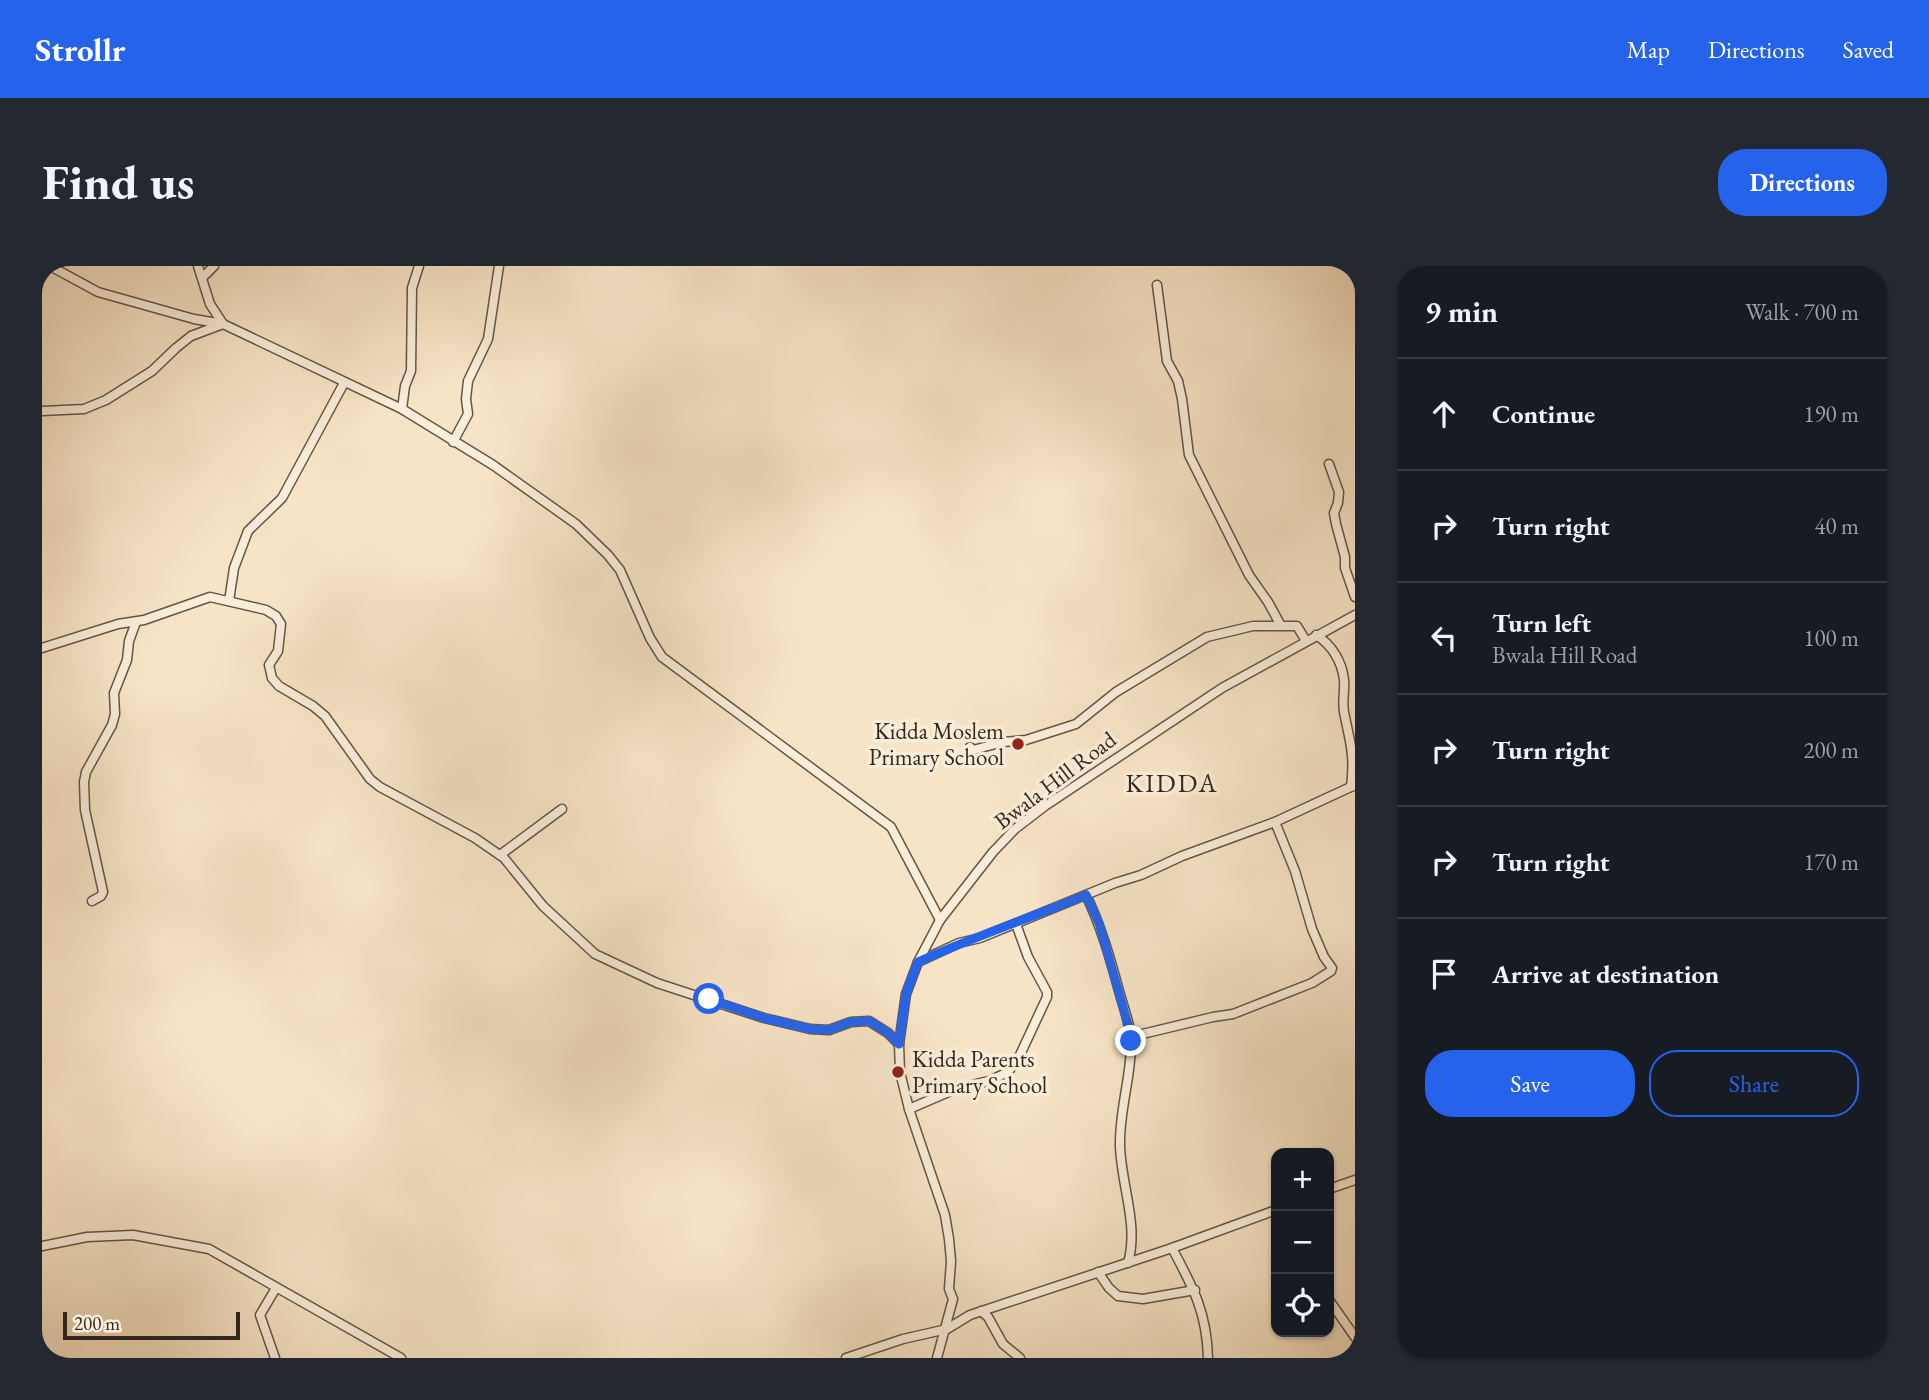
<!DOCTYPE html>
<html lang="en">
<head>
<meta charset="utf-8">
<style>
	body { margin:0; font-family:"EB Garamond",serif; background:#242831; color:#f1f3f6 }
	.controls { position:absolute; right:21px; bottom:21px; display:grid; overflow:hidden; border-radius:14px; box-shadow:0 2px 5px #0004 }
	.controls button { width:63px; height:63px; display:grid; place-items:center; padding:0; border:0; border-bottom:2px solid #363941; background:#171b24; color:#f1f3f6; font:35px sans-serif }
	.scale { position:absolute; left:21px; bottom:18px; width:177px; box-sizing:border-box; padding-left:7px; border:4px solid #32271a; border-top:0; font-size:19px; line-height:24px; white-space:nowrap; color:#32271a; -webkit-text-stroke:5px #faedda; paint-order:stroke }
	.stop { position:absolute; width:21px; height:21px; margin:-16px; border:5px solid #2563eb; border-radius:50%; background:#fff }
	.stop.end { background:#2563eb; border-color:#fff; box-shadow:0 2px 7px #0008 }
	.list { margin:0; padding:0; list-style:none }
	h2 { display:flex; justify-content:space-between; align-items:center; height:91px; margin:0; padding:0 28px; font-size:30px }
	h2 small { font-size:23px; font-weight:400; color:#9ea1a6 }
	.list li { display:grid; grid-template-columns:46px 1fr auto; gap:21px; align-items:center; box-sizing:border-box; height:112px; padding:0 28px; border-top:2px solid #363941 }
	.list b { display:block; font-size:26px; white-space:nowrap }
	.list p { margin:0; font-size:23px; white-space:nowrap; color:#9ea1a6 }
	.list em { font-size:23px; font-style:normal; color:#9ea1a6 }
	.actions { display:flex; gap:14px; padding:21px 28px }
	.actions a { flex:1; padding:16px 0; border:2px solid #2563eb; border-radius:28px; text-align:center; font-size:24px; color:#2563eb }
	.actions .main { background:#2563eb; color:#fff }
	.icon { flex:none; width:38px; height:38px; fill:none; stroke:currentColor; stroke-width:2; stroke-linecap:round; stroke-linejoin:round }
	.map { position:relative; flex:none; width:1313px; height:1092px; overflow:hidden; border-radius:28px }
	header { display:flex; align-items:center; gap:42px; box-sizing:border-box; height:98px; padding:0 35px; background:#2563eb; color:#fff }
	header strong { font-size:33px }
	nav { display:flex; gap:38px; margin-inline-start:auto; font-size:24px }
	.intro { display:flex; align-items:center; justify-content:space-between; box-sizing:border-box; height:168px; padding:0 42px }
	h1 { margin:0; font-size:49px }
	.button { padding:18px 32px; border-radius:28px; background:#2563eb; color:#fff; font-size:24px; font-weight:700 }
	main { display:flex; gap:42px; padding:0 42px }
	aside { flex:1; background:#171b24; border-radius:28px; box-shadow:0 2px 5px #0004 }
	.map>svg:first-child { display:block }
</style>
</head>
<body>
<header>
<strong>Strollr</strong>
<nav><a>Map</a><a>Directions</a><a>Saved</a></nav>
</header>
<div class="intro"><h1>Find us</h1><a class="button">Directions</a></div>
<main>
<div class="map">
<svg width="1313" height="1092" viewBox="0 0 1313 1092">
	<rect width="100%" height="100%" fill="#f7e4c6"/>
	<filter id="stains"><feTurbulence type="fractalNoise" baseFrequency=".00286" numOctaves="4"/><feColorMatrix values="0 0 0 0 .2 0 0 0 0 .09 0 0 0 0 .02 0 0 0 .5 -.17"/></filter>
	<radialGradient id="worn" r=".72"><stop offset=".6" stop-color="#630" stop-opacity="0"/><stop offset="1" stop-color="#630" stop-opacity=".3"/></radialGradient>
	<g fill="none" stroke-linecap="round" stroke-linejoin="round">
		<g stroke="#635645" stroke-width="11">
			<g id="minor">
				<polyline points="156,0 168,38 181,58 360,143 451,199 534,258 566,289 578,304 608,372 620,391 849,561 898,654"/>
				<polyline points="161,11 172,0"/>
				<polyline points="1115,19 1125,95 1136,115 1140,133 1147,189 1207,309 1226,336 1238,358"/>
				<polyline points="360,143 363,120 369,105 370,22 377,0"/>
				<polyline points="0,145 42,143 64,134 110,105 134,82 149,70 181,58 152,53 56,26 8,0"/>
				<polyline points="411,176 426,148 424,133 426,115 446,73 457,0"/>
				<polyline points="1287,198 1297,226 1296,237 1292,247 1294,258 1303,291 1303,302 1313,331"/>
				<polyline points="187,335 192,302 206,265 240,232 302,117"/>
				<path d="M1274,369C1289,378 1300,395 1302,414C1303,424 1300,435 1302,446C1308,476 1313,489 1309,521"/>
				<polyline points="0,382 76,358 102,354 168,331 224,344 234,350 239,358 236,385 227,399 230,412 237,420 271,440 283,450 328,513 338,521 433,572 462,592 501,640 553,688 615,717 722,752 768,763 787,764 809,756 827,755 846,767 857,778"/>
				<polyline points="928,481 931,484 961,476 984,474 1034,458 1074,426 1165,371 1211,360 1255,360 1264,375"/>
				<polyline points="458,589 520,543"/>
				<path d="M1044,629C1059,660 1068,692 1077,725C1082,743 1089,760 1089,778C1089,812 1077,845 1078,880C1079,918 1097,959 1086,997"/>
				<polyline points="50,635 59,630 61,626 43,544 42,516 44,506 70,459 73,448 72,427 85,394 87,375 94,356"/>
				<polyline points="876,696 917,677 938,672 1073,617 1099,609 1140,590 1233,556 1313,519"/>
				<polyline points="1088,771 1171,751 1191,748 1270,717 1289,705 1290,702 1282,691 1270,663 1253,605 1233,556"/>
				<polyline points="867,843 916,822 947,815 966,806 977,791 1005,731 1005,726 986,691 974,658"/>
				<polyline points="1287,923 1313,914"/>
				<polyline points="0,980 45,971 91,969 167,983 359,1092"/>
				<path d="M1130,982C1151,1021 1165,1047 1166,1092"/>
				<polyline points="1056,1006 1067,1022 1076,1030 1101,1033 1153,1024"/>
				<polyline points="1287,1034 1313,1071"/>
				<polyline points="939,1045 946,1051 961,1078 978,1092"/>
				<polyline points="233,1092 218,1049 234,1022"/>
				<polyline points="804,1092 861,1073 905,1063 928,1049 1130,982 1234,944"/>
				<polyline points="895,1092 911,1033 907,1023 909,995 907,973 903,949 867,843 858,806 857,778 864,728 876,696 898,654 951,586 973,563 1003,540 1180,422 1313,349"/>
			</g>
		</g>
		<use href="#minor" stroke="#faedda" stroke-width="8"/>
	</g>
	<g fill="none" stroke-linecap="round" stroke-linejoin="round">
		<path stroke="#2563eb" stroke-width="9" d="M667,733L722,752L768,763L787,764L808,756L827,755L846,767L857,778L864,728L876,696C931,671 988,652 1044,629L1057,657L1087,762L1089,775"/>
	</g>
	<g fill="#8f2418" stroke="#faedda" stroke-width="2.5">
		<circle cx="976" cy="478" r="7"/>
		<circle cx="856" cy="806" r="7"/>
	</g>
	<g text-anchor="middle" dominant-baseline="central" stroke-width="7" stroke-linejoin="round" paint-order="stroke">
		<g font-size="23" fill="#32271a" stroke="#faedda" text-anchor="end">
			<text x="962" y="465">Kidda Moslem<tspan x="962" dy="26">Primary School</tspan></text>
			<text x="870" y="793" text-anchor="start">Kidda Parents<tspan x="870" dy="26">Primary School</tspan></text>
		</g>
		<g font-size="23" fill="#32271a" stroke="#faedda">
			<text transform="translate(1013 514) rotate(-37)">Bwala Hill Road</text>
		</g>
		<g font-size="26" letter-spacing="2" fill="#32271a" stroke="#faedda">
			<text x="1130" y="517">KIDDA</text>
		</g>
	</g>
	<rect width="100%" height="100%" filter="url(#stains)"/>
	<rect width="100%" height="100%" fill="url(#worn)"/>
</svg>
<div class="controls">
<button>+</button>
<button>−</button>
<button><svg class="icon" aria-label="locate" viewBox="0 0 24 24"><circle cx="12" cy="12" r="6"/><path d="M12 2v4M12 18v4M2 12h4M18 12h4"/></svg></button>
</div>
<div class="scale">200 m</div>
<div class="stop" style="left:667px;top:733px"></div>
<div class="stop end" style="left:1089px;top:775px"></div>
</div>
<aside>
<h2>9 min<small>Walk · 700 m</small></h2>
<ul class="list">
<li><svg class="icon" aria-label="ahead" viewBox="0 0 24 24"><path d="M12 20V5M6 11l6-6 6 6"/></svg><div><b>Continue</b></div><em>190 m</em></li>
<li><svg class="icon" aria-label="right" viewBox="0 0 24 24"><path d="M7 20v-9h11M14 6l5 5-5 5"/></svg><div><b>Turn right</b></div><em>40 m</em></li>
<li><svg class="icon" aria-label="left" viewBox="0 0 24 24"><path d="M17 20v-9H6M10 6l-5 5 5 5"/></svg><div><b>Turn left</b><p>Bwala Hill Road</p></div><em>100 m</em></li>
<li><svg class="icon" aria-label="right" viewBox="0 0 24 24"><path d="M7 20v-9h11M14 6l5 5-5 5"/></svg><div><b>Turn right</b></div><em>200 m</em></li>
<li><svg class="icon" aria-label="right" viewBox="0 0 24 24"><path d="M7 20v-9h11M14 6l5 5-5 5"/></svg><div><b>Turn right</b></div><em>170 m</em></li>
<li><svg class="icon" aria-label="arrive" viewBox="0 0 24 24"><path d="M6 21V4h12l-3 4 3 4H6"/></svg><div><b>Arrive at destination</b></div></li>
</ul>
<div class="actions"><a class="main">Save</a><a>Share</a></div>
</aside>
</main>
</body>
</html>
